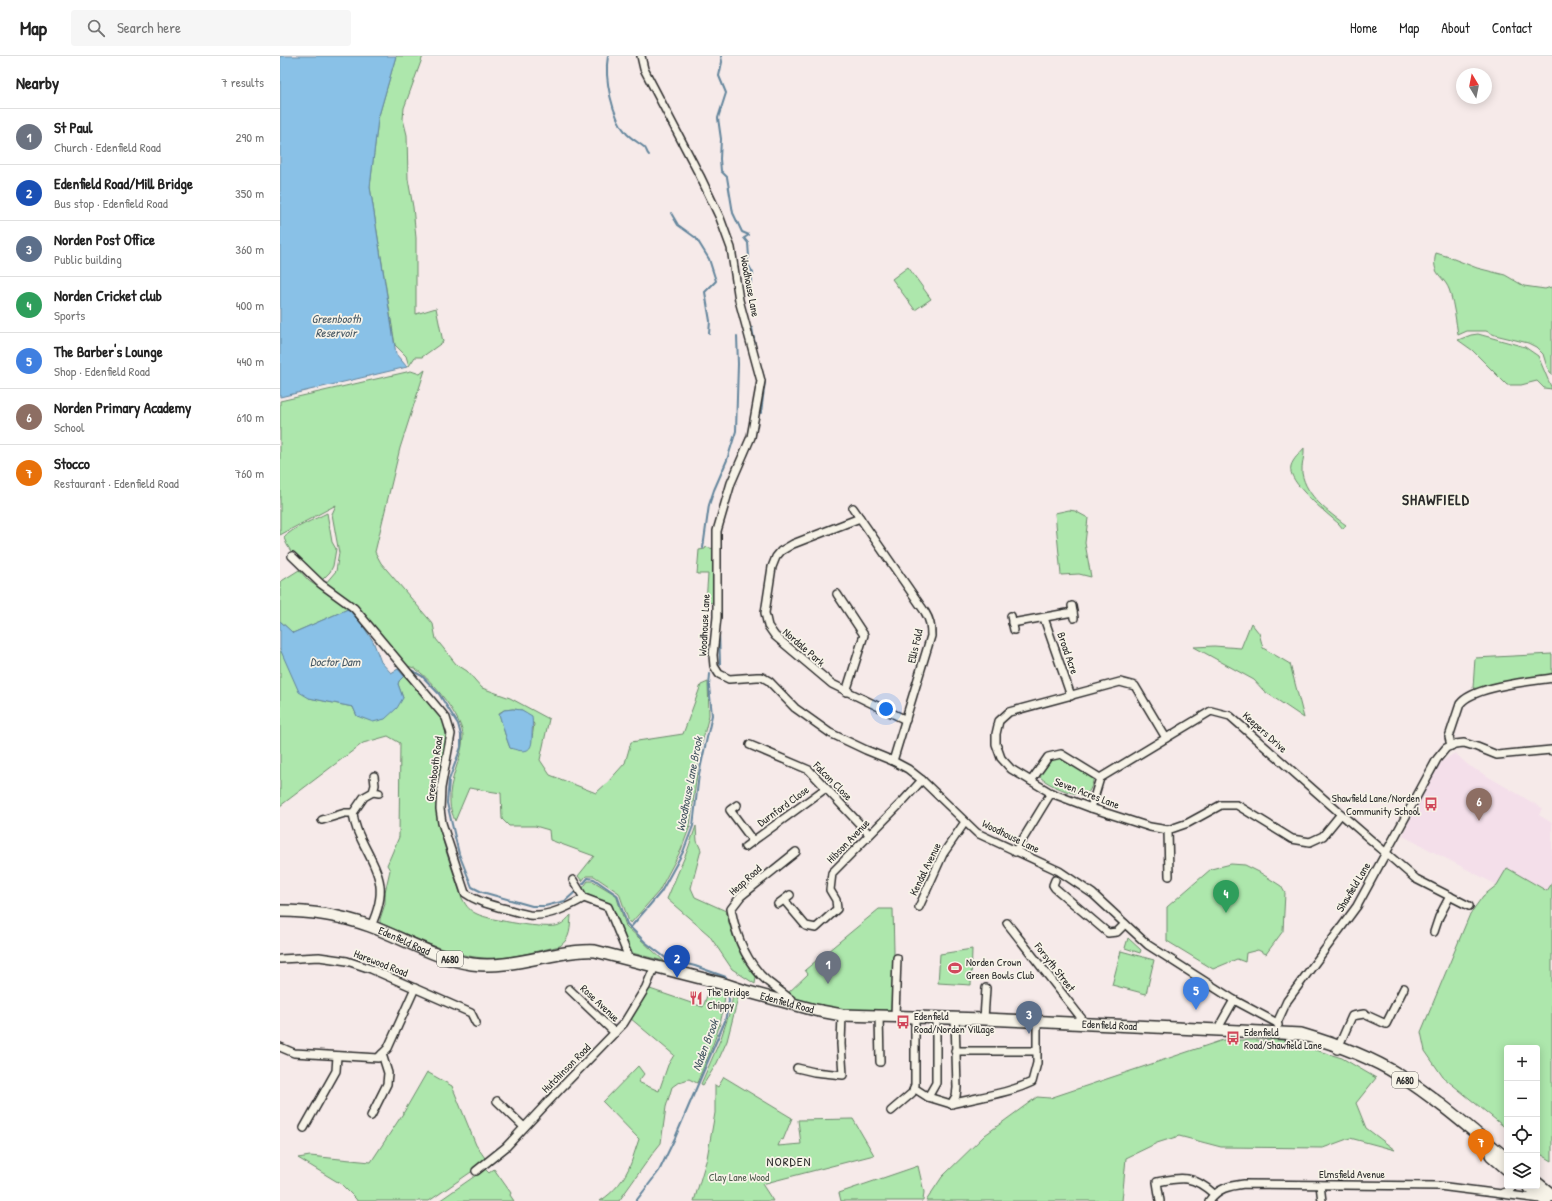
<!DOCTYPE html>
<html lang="en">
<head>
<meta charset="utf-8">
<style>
	body { margin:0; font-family:"Patrick Hand",sans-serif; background:#f6f6f6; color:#222 }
	.controls { position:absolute; right:12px; bottom:12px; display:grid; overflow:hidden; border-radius:4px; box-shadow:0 2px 10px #0003 }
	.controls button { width:36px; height:36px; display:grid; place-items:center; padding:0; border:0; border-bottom:1px solid #e0e0e0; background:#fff; color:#222; font:20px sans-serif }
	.compass { position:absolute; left:1176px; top:12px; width:36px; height:36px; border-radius:50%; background:#fff; box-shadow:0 2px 10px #0003; rotate:350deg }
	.you { position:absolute; left:606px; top:653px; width:14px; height:14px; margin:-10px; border:3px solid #fff; border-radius:50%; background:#1a73e8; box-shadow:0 0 0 6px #1a73e833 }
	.badge { display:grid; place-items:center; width:26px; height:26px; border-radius:50%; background:#0b8043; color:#fff; font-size:13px; font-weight:700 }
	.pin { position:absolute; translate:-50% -33px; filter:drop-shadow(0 1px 2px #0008) }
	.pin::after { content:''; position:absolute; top:21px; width:14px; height:12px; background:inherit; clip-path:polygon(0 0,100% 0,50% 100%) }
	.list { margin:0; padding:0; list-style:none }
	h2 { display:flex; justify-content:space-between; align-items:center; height:52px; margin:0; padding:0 16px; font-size:17px }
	h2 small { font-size:13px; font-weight:400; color:#767676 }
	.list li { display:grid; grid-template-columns:26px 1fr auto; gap:12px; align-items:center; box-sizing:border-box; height:56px; padding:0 16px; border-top:1px solid #e0e0e0 }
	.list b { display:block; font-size:15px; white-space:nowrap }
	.list p { margin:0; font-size:13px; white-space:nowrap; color:#767676 }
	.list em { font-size:13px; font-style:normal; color:#767676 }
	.icon { flex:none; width:22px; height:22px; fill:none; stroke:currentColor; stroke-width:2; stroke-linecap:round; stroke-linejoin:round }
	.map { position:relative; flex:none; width:1272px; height:1145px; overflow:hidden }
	header { display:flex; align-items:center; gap:24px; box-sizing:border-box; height:56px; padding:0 20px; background:#fff; border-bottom:1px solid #e0e0e0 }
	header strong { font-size:19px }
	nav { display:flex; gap:22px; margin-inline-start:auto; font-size:14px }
	.search { width:280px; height:36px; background:#f6f6f6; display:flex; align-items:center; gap:10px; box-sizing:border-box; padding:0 14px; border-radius:4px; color:#767676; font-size:15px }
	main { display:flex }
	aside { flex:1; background:#fff }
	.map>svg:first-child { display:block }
</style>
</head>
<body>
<header>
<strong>Map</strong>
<div class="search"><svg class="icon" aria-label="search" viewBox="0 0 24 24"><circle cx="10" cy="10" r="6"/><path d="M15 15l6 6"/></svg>Search here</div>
<nav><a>Home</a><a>Map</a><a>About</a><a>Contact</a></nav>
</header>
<main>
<aside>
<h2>Nearby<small>7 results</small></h2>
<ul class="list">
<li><span class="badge" style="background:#6b7280">1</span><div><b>St Paul</b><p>Church · Edenfield Road</p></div><em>290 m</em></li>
<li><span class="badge" style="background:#1a4fb4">2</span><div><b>Edenfield Road/Mill Bridge</b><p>Bus stop · Edenfield Road</p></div><em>350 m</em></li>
<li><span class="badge" style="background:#5c6f8a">3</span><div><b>Norden Post Office</b><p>Public building</p></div><em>360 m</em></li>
<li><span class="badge" style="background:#2e9e5b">4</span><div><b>Norden Cricket club</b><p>Sports</p></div><em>400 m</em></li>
<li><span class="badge" style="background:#3f7fe0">5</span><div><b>The Barber's Lounge</b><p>Shop · Edenfield Road</p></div><em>440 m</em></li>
<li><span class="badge" style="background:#8d6e63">6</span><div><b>Norden Primary Academy</b><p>School</p></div><em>610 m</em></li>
<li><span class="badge" style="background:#e8710a">7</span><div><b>Stocco</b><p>Restaurant · Edenfield Road</p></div><em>760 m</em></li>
</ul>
</aside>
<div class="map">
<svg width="1272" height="1145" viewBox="0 0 1272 1145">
	<rect width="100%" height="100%" fill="#f6eae9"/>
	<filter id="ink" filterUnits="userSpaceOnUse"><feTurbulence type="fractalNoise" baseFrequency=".025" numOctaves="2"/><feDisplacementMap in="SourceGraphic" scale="8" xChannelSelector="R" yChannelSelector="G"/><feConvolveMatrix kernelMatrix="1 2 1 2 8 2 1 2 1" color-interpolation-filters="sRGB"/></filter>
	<g filter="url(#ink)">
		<polygon fill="#f4dfea" points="1175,697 1188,709 1262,752 1259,759 1272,767 1272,827 1267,836 1217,829 1123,780 1129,764 1161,706"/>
		<g fill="#ade7ac" stroke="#6c896c" fill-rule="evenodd">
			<polygon points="116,0 143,0 124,52 123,63 127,79 128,123 133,151 136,182 136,258 156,252 163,286 142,301 135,301 129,310 126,300 115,289 90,131 98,63"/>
			<path d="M1156,197L1166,200L1197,212L1225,219L1244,230L1265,233L1271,231L1272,233V319L1267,311L1263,298L1256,291L1248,287L1215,279L1206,275H1187L1178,279C1176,265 1174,250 1170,236C1165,219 1150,220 1156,197Z"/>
			<polygon points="628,211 651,243 635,254 612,223"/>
			<polygon points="1198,278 1245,291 1258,300 1272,333 1264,332 1257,325 1241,329 1227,329 1192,294 1178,284 1191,279"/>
			<path d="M145,314L120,392L95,496L101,507L153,568L156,583L176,608L187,615L202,632L230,642L269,663L260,704L270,719L316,737L328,726L345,707L351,686L403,678L421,629L428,626L429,659L420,695L410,770L401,794L379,835L351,867L349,866L339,837L314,820H306L302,825L298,820L314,800L270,784L269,774L255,770H229L222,763L221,737L189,732L175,765C173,759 170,753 170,747C168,724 182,704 183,681C184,664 151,623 137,614C134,611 130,611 126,610L64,542L45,528L56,515L59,497L52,458L56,449L0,479V345L131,315L140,318ZM233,653L242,654L254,668L252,682L230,692L225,678L219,657L224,654Z"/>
			<path d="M1024,392C1025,400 1021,409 1022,417C1026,440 1048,456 1066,469L1063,473L1059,468C1048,458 1006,426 1011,410C1013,403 1020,397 1024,392Z"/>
			<polygon points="789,454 795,455 808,462 805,487 811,521 799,518 781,519 775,457"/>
			<path d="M47,457L52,486L56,493L53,510L50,516L41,525C28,513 10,500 4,482C11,472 36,463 47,457Z"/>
			<polygon points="426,491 434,493 433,547 426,546 428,518 417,518 419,494 425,493"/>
			<polygon points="19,514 29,525 64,549 68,553 13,577 0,565 0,526"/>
			<polygon points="971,567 979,577 983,592 1010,608 1024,662 984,635 974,624 914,591 934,590 961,592"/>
			<path d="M0,593L29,642L73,651L77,660L123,642L118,628L119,625L124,620C150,645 173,659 164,699C161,712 156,726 156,740C156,774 171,808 181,840C185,848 188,854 197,858C209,864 268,874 279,869C284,867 288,862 291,859C290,872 291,882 280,890C261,894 240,900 220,902C178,905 138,883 100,867V863L105,848V836L110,814L107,809L119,781L120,687L108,680L83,687L0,750Z"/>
			<polygon points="1272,598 1272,619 1201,633 1193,632 1195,602"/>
			<path d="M780,699L813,720C814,727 810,735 806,739C793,739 769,730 760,721L759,717L770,701Z"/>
			<path d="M416,770L417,785L421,794L411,832L415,841L446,855C452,879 459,902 476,921L475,928L452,913L429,879L387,843L408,793Z"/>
			<polygon points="951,808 965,809 979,816 1001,830 1005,837 1003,875 986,898 978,894 966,897 965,906 957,903 933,913 887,885 887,851 931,813"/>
			<polygon points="1227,812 1267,835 1272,827 1272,1105 1257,1096 1257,992 1227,992 1227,1073 1163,1021 1145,995 1141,976 1190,858 1203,840 1217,829"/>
			<polygon points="308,825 313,825 336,839 346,870 384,905 352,897 330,850 306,839 302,833"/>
			<path d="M599,853H613L614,896L611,954C579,955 535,955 507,938L528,918L525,914Z"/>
			<polygon points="848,882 861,894 860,897 845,892"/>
			<polygon points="692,893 691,929 658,927 660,898"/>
			<polygon points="841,895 874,904 866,938 832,929"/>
			<path d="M367,932L423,951L428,937L432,934L445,936C444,968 429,998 417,1027L409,1023L399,1026L392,1031L386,1051L381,1087L373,1097L339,1145H320C334,1136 345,1123 351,1107C354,1099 356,1091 359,1083L323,1046L358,1010L364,1018L358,1026L379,1035L388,1009L394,999L350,962Z"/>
			<polygon points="453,938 458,939 458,942 447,985 437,1007 423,1029 421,1028 441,982 451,952"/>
			<polygon points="943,984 1002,984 1062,1002 1096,1022 1076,1047 1086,1072 1115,1094 1070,1082 1043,1092 941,1091 899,1080 877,1087 846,1102 842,1145 646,1145 662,1121 705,1079 757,1041 770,1042"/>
			<polygon points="147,1016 172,1030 196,1089 207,1105 149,1145 77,1145 76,1143 61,1128 18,1102 30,1100 91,1106 124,1056"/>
			<polygon points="444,1021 512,1062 503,1084 501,1083 498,1090 521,1088 518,1064 573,1063 594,1099 482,1128 493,1145 414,1145 427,1102 435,1057 435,1029 438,1031"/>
			<polygon points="638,1110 644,1136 643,1145 561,1145 559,1137"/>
			<polygon points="205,1113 209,1117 214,1113 231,1137 230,1139 234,1145 159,1145"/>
		</g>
		<g fill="#89c1e7" stroke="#63859c">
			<polygon points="0,0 116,0 98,63 90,131 116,298 127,311 0,341"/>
			<polygon points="68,553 81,567 93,585 101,606 111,617 118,613 124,620 119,625 118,628 123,642 117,652 105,663 93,666 77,660 73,651 29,642 19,636 0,593 0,565 13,577"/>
			<path d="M233,653L242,654L252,660C253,667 252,674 252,682C252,698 243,696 230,692L225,678L219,658L224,654Z"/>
		</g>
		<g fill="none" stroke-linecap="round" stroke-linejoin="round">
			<g stroke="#63859c" stroke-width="2">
				<path d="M328,0C324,22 332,61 347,78C352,83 359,87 364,91C367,93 366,96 369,99"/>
				<polyline points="441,0 442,6 439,20 446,37 438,62 441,83 440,103 441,115 447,121 453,157 462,176 469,179 464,182 468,187 469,201 466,205 473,217 469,233"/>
				<polyline points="391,157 398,169 416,182 429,203 436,225 425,236 430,265 429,278"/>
				<polyline points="472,272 476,294 485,325 481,357"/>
				<polyline points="423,492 429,449 434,434 447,404 456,375 458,308 457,280"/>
				<polyline points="439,575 440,608"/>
				<polyline points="129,613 142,620 159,638 178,668 181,679 181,691 169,724 167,747 179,798 192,831 202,836 252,850 265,850 285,845 295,836"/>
				<polyline points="303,828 308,822 314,823 337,839 347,868 365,886 387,903 415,910 446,921 447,924"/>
				<polyline points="350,872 381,836 403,796 413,770 419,718 432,659 429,630 430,618"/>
				<polyline points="356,1145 379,1115 395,1082 445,965 449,945 448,934"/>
			</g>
			<g stroke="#2b2b2b" stroke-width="10">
				<g id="minor">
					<polyline points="361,0 364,13 420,120 440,162 451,192 459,244 481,325 471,381 451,427 437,475 437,561 433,599 434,610 439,618 449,623 477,621 482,621 489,625 515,652 550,677 586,694 613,705 628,713 642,724 697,777 779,815 813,838 868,889 954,944 997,967"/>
					<path d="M573,452L645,556C650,564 651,570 651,580L613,705"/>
					<polyline points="580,462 513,488 501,495 496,501 492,511 485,557 488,570 495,580 552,628 626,664"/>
					<path d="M12,500L41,528L74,552L166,662L171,678L161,732L160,753L162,767L185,837C196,845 208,848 222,852C231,854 240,857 249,859C268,861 288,851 304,842"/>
					<polyline points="557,538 584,579 566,636"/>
					<polyline points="792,550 794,562"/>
					<polyline points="731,560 734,574"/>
					<polyline points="764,562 791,640"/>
					<polyline points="732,567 793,556"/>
					<polyline points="886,682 855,630 840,626 729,656 719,665 716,678 716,688 721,702 731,713 771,737 811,752 870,771 888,774 908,767 941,749 957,749 1012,783 1030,786 1043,780 1061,758"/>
					<polyline points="470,689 529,714 589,778"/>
					<path d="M1171,690L1169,681L1180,648C1193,630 1249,626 1272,622"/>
					<polyline points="94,720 95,729 93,736 99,737"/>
					<polyline points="751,725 768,701 781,698 820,722"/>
					<polyline points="457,749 450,754 473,785 546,732"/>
					<polyline points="811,752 820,722 931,655 950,660 1061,758 1136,823 1189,850"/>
					<polyline points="42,764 65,757 73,757"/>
					<polyline points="888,774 889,820"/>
					<polyline points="465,791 473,785"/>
					<polyline points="735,796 771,737"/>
					<polyline points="293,824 304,842 328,851 347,897 345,903"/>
					<polyline points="775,824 773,829 775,832 828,877 837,876 845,868"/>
					<polyline points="504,844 526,870 536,872 557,853 556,844 550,834 552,817 623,745 642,724"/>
					<polyline points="498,848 510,839"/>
					<polyline points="639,851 663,798 685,766"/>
					<polyline points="727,867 806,968"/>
					<path d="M91,870C107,835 101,822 84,789C79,779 74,769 73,757L84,741L93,736"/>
					<polyline points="1154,876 1159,861 1170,840"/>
					<polyline points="0,903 39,901 67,905 91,913 191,957 196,967"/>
					<polyline points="289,933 335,977"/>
					<path d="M515,947C506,939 497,933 488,926C466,907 456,880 451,853L461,840L516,796"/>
					<polyline points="599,960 600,1006"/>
					<polyline points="615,960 617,902"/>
					<polyline points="704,963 706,932"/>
					<polyline points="998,969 997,967 1007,945 1077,850 1157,703 1166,692 1175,688 1184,687 1197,691 1217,699 1271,694 1272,695"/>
					<polyline points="937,974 954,944"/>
					<polyline points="0,991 14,997 98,1002 108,992 135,932"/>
					<polyline points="1057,994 1072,960 1084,958 1106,968 1124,932"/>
					<polyline points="675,995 757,995"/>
					<polyline points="517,1012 534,1016 563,1019 561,988 562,959"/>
					<polyline points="634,1032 648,1041 671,1048"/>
					<polyline points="648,1041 656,1027 656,961"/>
					<polyline points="217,1045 244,1071"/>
					<path d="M671,1048C698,1041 727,1038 752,1026L757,1007V966"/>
					<polyline points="671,1048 676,1040 677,1032 675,962"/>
					<polyline points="611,1055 632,1037 635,1029 635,961"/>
					<polyline points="91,1060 107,1028 108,1017 102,998"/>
					<polyline points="24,1072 56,1015 57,1000"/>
					<polyline points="196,1115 226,1091 281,1032 344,967 366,931 375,910"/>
					<polyline points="1040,1129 1042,1145"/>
					<polyline points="1223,1137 1231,1134 1234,1130"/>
					<path d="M880,1145L877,1126C903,1121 913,1119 934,1138"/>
					<path d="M929,1145C938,1132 949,1130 964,1128L1159,1130L1261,1143"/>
				</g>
			</g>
			<g stroke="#2b2b2b" stroke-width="14">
				<g id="primary">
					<path id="s1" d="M0,855C29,855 62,860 90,870C123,882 156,903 192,908C221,912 251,903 279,898C291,896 303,894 315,895L444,928L465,935L535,954L562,959L704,963L1021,978C1055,988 1089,1000 1119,1019C1157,1043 1192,1074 1227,1103"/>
					<polyline points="1211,1099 1227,1113"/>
					<polyline points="1257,1127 1272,1139"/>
					<polyline points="1248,1130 1266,1145"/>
				</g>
			</g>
			<use href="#minor" stroke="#f7f3e8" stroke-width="7"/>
			<use href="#primary" stroke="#f7f3e8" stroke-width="11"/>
		</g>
	</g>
	<defs>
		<g id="bus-bare" transform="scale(1.08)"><path d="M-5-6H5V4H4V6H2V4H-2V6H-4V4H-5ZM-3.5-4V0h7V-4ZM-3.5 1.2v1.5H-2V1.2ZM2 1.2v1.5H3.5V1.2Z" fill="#d1495b" stroke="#f7f3e8" stroke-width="2.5" paint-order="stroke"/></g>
		<g id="stadium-bare" transform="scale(1.08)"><path d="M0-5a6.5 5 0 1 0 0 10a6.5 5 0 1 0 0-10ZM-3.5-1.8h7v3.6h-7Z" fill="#d1495b" stroke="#f7f3e8" stroke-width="2.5" paint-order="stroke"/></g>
		<g id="restaurant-bare" transform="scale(1.08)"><path d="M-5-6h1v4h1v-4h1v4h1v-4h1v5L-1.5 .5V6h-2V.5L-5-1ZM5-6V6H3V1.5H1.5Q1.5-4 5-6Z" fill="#d1495b" stroke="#f7f3e8" stroke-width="2.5" paint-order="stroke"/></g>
	</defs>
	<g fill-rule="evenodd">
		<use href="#bus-bare" x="1151" y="748"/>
		<use href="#stadium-bare" x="675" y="912"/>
		<use href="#restaurant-bare" x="416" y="942"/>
		<use href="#bus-bare" x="623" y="966"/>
		<use href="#bus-bare" x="953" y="982"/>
	</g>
	<g text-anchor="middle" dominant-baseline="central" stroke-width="3.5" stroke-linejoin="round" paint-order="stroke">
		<g fill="#f7f3e8" stroke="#686764" stroke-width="1">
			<rect x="157" y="895" width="26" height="16" rx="3"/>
			<rect x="1112" y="1016" width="26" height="16" rx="3"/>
		</g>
		<g font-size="10" font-weight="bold" fill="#2b2b2b">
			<text x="170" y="903">A680</text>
			<text x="1125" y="1024">A680</text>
		</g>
		<g font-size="11" fill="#2b2b2b" stroke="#f7f3e8">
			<text transform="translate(470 230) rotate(79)">Woodhouse Lane</text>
			<text transform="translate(424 569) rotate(-87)">Woodhouse Lane</text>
			<text transform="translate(635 590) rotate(-77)">Ellis Fold</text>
			<text transform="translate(524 591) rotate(41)">Nordale Park</text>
			<text transform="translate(788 597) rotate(71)">Broad Acre</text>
			<text transform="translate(985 676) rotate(42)">Keepers Drive</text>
			<text transform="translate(154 713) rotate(-82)">Greenbooth Road</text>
			<text transform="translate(553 725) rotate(45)">Falcon Close</text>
			<text transform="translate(807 737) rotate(21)">Seven Acres Lane</text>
			<text transform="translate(503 750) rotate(-36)">Durnford Close</text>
			<text transform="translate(731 780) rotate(26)">Woodhouse Lane</text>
			<text transform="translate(568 785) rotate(-46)">Hibson Avenue</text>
			<text transform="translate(645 813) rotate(-64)">Kendal Avenue</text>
			<text transform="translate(465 824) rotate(-42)">Heap Road</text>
			<text transform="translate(1073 831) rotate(-59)">Shawfield Lane</text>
			<text stroke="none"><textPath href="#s1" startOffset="129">Edenfield Road</textPath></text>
			<text transform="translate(101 907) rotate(21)">Harewood Road</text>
			<text transform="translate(775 911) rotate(52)">Forsyth Street</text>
			<text transform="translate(320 947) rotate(43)">Rose Avenue</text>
			<text stroke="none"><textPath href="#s1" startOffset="524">Edenfield Road</textPath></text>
			<text stroke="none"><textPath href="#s1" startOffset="848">Edenfield Road</textPath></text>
			<text transform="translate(286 1012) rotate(-45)">Hutchinson Road</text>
			<text x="1072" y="1118">Elmsfield Avenue</text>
		</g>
		<g font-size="11" fill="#2b2b2b" stroke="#f7f3e8" text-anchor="start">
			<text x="1140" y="742" text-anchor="end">Shawfield Lane/Norden<tspan x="1140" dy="13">Community School</tspan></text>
			<text x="686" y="906">Norden Crown<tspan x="686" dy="13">Green Bowls Club</tspan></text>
			<text x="427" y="936">The Bridge<tspan x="427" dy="13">Chippy</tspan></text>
			<text x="634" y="960">Edenfield<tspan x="634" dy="13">Road/Norden Village</tspan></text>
			<text x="964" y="976">Edenfield<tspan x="964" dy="13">Road/Shawfield Lane</tspan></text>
		</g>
		<g font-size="11" fill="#4c5a4b" stroke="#f7f3e8">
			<text x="459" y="1121">Clay Lane Wood</text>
		</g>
		<g font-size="12" font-style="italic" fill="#475863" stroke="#f7f3e8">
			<text x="56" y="262">Greenbooth<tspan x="56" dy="14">Reservoir</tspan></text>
			<text x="55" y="605">Doctor Dam</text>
			<text transform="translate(409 728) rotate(-79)">Woodhouse Lane Brook</text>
			<text transform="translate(425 989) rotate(-69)">Naden Brook</text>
		</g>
		<g font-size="13" letter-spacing="1" fill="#2b2b2b" stroke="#f7f3e8">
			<text x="509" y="1105">NORDEN</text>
		</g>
		<g font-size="15" font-weight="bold" letter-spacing="1" fill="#2b2b2b" stroke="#f7f3e8">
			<text x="1156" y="443">SHAWFIELD</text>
		</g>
	</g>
</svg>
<div class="controls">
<button>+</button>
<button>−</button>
<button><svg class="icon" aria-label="locate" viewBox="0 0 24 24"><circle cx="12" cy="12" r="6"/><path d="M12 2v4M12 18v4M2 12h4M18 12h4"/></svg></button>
<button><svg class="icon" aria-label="layers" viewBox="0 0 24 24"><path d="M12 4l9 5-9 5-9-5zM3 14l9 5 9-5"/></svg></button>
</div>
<svg class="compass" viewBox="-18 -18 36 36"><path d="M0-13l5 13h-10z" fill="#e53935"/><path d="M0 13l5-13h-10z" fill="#767676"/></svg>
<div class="you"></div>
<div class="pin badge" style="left:548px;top:928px;background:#6b7280">1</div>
<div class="pin badge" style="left:397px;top:922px;background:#1a4fb4">2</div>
<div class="pin badge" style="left:749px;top:978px;background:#5c6f8a">3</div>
<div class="pin badge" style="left:946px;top:857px;background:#2e9e5b">4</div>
<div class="pin badge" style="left:916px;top:954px;background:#3f7fe0">5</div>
<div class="pin badge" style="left:1199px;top:765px;background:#8d6e63">6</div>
<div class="pin badge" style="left:1201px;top:1106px;background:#e8710a">7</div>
</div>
</main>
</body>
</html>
